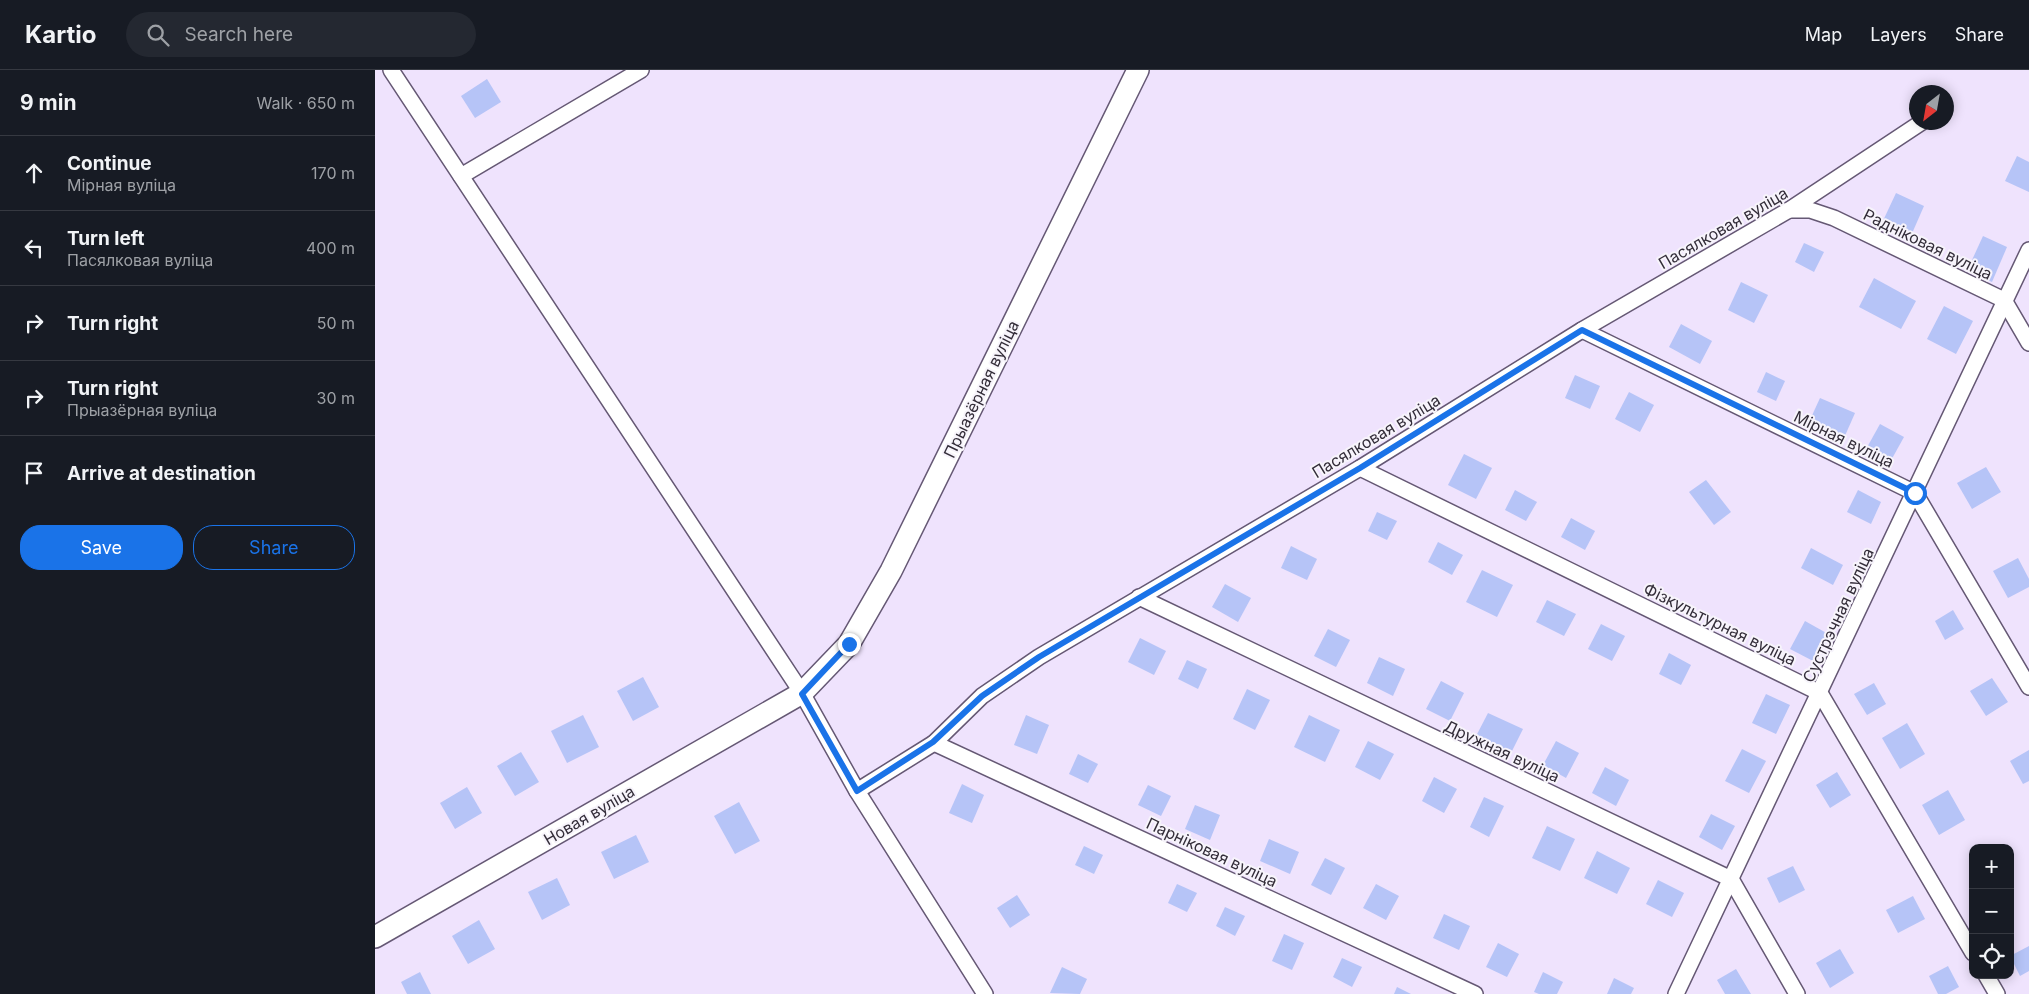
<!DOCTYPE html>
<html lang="en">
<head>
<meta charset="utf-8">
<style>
	body { margin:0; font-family:Inter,sans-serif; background:#242831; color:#f1f3f6 }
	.controls { position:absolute; right:15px; bottom:15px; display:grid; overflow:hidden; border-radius:10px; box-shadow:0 2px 12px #0003 }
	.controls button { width:45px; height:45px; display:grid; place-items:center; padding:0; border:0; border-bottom:1px solid #363941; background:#171b24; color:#f1f3f6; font:25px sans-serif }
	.compass { position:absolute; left:1534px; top:15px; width:45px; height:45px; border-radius:50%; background:#171b24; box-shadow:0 2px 12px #0003; rotate:211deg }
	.stop { position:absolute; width:15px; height:15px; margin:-11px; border:4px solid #1a73e8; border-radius:50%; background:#fff }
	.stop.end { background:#1a73e8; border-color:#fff; box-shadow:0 1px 5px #0008 }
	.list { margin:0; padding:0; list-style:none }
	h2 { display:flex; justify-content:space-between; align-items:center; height:65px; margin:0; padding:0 20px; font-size:21px }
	h2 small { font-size:16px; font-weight:400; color:#9ea1a6 }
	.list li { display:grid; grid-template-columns:32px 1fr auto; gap:15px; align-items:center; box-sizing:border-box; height:75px; padding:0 20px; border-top:1px solid #363941 }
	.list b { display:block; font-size:19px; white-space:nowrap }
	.list p { margin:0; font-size:16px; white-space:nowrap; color:#9ea1a6 }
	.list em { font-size:16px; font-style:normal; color:#9ea1a6 }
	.actions { display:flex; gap:10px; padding:15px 20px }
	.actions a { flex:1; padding:11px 0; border:1px solid #1a73e8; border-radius:20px; text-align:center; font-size:18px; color:#1a73e8 }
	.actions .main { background:#1a73e8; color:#fff }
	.icon { flex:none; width:28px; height:28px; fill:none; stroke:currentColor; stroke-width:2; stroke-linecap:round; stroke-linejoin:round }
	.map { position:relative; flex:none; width:1654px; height:924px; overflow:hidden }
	header { display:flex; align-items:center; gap:30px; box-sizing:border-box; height:70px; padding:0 25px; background:#171b24; border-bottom:1px solid #363941 }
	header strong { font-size:24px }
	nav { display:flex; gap:28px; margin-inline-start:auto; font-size:18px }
	.search { width:350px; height:45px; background:#242831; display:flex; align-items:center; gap:12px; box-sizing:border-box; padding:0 18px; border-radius:28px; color:#9ea1a6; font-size:19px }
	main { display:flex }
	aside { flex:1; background:#171b24 }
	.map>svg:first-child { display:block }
</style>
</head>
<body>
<header>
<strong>Kartio</strong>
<div class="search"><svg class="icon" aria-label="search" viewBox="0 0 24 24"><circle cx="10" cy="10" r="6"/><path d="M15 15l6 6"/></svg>Search here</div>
<nav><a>Map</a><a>Layers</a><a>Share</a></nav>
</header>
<main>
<aside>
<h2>9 min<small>Walk · 650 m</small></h2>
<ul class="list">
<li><svg class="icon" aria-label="ahead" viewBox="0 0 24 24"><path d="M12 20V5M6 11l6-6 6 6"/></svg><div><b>Continue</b><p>Мірная вуліца</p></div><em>170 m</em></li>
<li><svg class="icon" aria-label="left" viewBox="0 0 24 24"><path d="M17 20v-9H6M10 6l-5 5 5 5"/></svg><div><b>Turn left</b><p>Пасялковая вуліца</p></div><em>400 m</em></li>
<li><svg class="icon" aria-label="right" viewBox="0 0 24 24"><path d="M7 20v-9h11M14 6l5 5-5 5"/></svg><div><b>Turn right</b></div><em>50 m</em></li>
<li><svg class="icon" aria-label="right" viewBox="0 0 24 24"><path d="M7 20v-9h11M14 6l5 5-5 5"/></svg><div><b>Turn right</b><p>Прыазёрная вуліца</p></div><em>30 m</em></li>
<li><svg class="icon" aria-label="arrive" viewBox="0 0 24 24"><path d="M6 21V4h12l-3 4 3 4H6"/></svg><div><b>Arrive at destination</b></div></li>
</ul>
<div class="actions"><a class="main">Save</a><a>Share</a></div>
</aside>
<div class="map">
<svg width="1654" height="924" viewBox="0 0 1654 924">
	<rect width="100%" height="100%" fill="#efe3fd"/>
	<g fill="#b6c4f7">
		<polygon points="112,9 126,32 100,48 86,26"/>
		<polygon points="1642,86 1654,92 1654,122 1630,111"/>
		<polygon points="1521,123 1549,136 1535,168 1506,155"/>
		<polygon points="1608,166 1632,177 1617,212 1592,201"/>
		<polygon points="1429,173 1449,182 1439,202 1420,192"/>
		<polygon points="1499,208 1541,231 1526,259 1484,237"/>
		<polygon points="1366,212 1393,225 1379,253 1353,240"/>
		<polygon points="1569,236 1598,251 1581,284 1552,269"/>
		<polygon points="1306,254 1337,271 1325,294 1294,277"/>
		<polygon points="1391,302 1410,311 1401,331 1382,322"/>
		<polygon points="1200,305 1225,316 1215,339 1190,328"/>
		<polygon points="1254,322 1279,335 1265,362 1240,349"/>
		<polygon points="1445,328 1480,343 1469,368 1434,352"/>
		<polygon points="1505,354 1529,367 1514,394 1490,381"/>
		<polygon points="1089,384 1117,398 1101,429 1073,415"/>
		<polygon points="1611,397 1626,422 1597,439 1582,413"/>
		<polygon points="1331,410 1356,442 1339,455 1314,422"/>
		<polygon points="1140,420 1162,432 1151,451 1130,440"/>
		<polygon points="1483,420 1506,432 1496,454 1472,442"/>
		<polygon points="1002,442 1022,451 1012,470 993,461"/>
		<polygon points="1196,448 1220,461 1210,480 1186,467"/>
		<polygon points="1063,472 1088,485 1077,505 1053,492"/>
		<polygon points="916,476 942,489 932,510 906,498"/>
		<polygon points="1436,478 1468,495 1458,515 1426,498"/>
		<polygon points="1643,488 1654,509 1654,517 1633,528 1618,501"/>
		<polygon points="1107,500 1138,515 1122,547 1091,532"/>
		<polygon points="850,514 876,528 863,552 837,537"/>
		<polygon points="1172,530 1201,544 1189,566 1161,552"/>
		<polygon points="1578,540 1589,559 1570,570 1560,551"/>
		<polygon points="1430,551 1455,565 1440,592 1415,579"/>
		<polygon points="1226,554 1250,566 1237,591 1213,579"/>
		<polygon points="953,559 975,570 961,597 939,586"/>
		<polygon points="765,568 791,581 779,605 753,592"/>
		<polygon points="1294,583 1316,595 1306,615 1284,604"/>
		<polygon points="1004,587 1030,599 1018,626 992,613"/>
		<polygon points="812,590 832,599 823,619 803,609"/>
		<polygon points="268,607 284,637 258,651 242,621"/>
		<polygon points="1617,608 1633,632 1611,646 1595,621"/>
		<polygon points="1066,611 1089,623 1075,651 1051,639"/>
		<polygon points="1499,613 1511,634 1492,645 1479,624"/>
		<polygon points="872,619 895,630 880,660 858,649"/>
		<polygon points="1391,624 1415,635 1401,664 1377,653"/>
		<polygon points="1113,643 1148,659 1133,689 1098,672"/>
		<polygon points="208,645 224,677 192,693 176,661"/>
		<polygon points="651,645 674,655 662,684 639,675"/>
		<polygon points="934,645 965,660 950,692 919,677"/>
		<polygon points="1532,653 1550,684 1525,699 1507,668"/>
		<polygon points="993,671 1019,684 1005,710 980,697"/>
		<polygon points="1181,671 1204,683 1191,708 1168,695"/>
		<polygon points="1367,679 1391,691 1374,723 1350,711"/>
		<polygon points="1654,680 1654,711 1648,714 1635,691"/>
		<polygon points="146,682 164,712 140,726 122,696"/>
		<polygon points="703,684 723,694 713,713 694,704"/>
		<polygon points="1230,697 1254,710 1241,736 1217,723"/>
		<polygon points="1462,702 1476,725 1455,738 1441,715"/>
		<polygon points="1059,707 1082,719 1069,743 1047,731"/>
		<polygon points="587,714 609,725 597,753 574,743"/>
		<polygon points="773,715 796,726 786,746 763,735"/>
		<polygon points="92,717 107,743 80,759 65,733"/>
		<polygon points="1573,720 1590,750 1564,765 1547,735"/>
		<polygon points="1109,727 1129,736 1114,767 1095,757"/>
		<polygon points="364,732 385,771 360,784 339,746"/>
		<polygon points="820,735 845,745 835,770 810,759"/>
		<polygon points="1336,744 1360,756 1347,780 1324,767"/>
		<polygon points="1172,756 1200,769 1185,801 1157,788"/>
		<polygon points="261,765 274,792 239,809 226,782"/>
		<polygon points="894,769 924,782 915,804 885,791"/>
		<polygon points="709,776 728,785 719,804 700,795"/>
		<polygon points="1222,781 1255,798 1242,824 1209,808"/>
		<polygon points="950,788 970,798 956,825 936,815"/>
		<polygon points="1418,796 1430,820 1404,833 1392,808"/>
		<polygon points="182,808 195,835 167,850 153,822"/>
		<polygon points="1283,810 1309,823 1297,847 1271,834"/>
		<polygon points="802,814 822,823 812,842 793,833"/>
		<polygon points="1001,814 1024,826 1011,850 988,838"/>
		<polygon points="642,825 655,845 635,858 622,838"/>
		<polygon points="1538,826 1550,849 1523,863 1511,840"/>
		<polygon points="850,837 870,846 860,866 841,856"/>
		<polygon points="1069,844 1095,856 1084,880 1058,868"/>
		<polygon points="104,850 120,879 93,894 77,866"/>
		<polygon points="909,864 929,873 917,900 897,891"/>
		<polygon points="1123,873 1144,884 1132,907 1111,897"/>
		<polygon points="1654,876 1654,901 1645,906 1635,886"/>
		<polygon points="1465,879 1479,903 1455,918 1441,893"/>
		<polygon points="967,888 987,897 977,917 958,907"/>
		<polygon points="1573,896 1584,917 1571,924 1563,924 1554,906"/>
		<polygon points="687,897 712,909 705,924 675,923"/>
		<polygon points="1361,899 1376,924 1350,924 1342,910"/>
		<polygon points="45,902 56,924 32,924 26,912"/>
		<polygon points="1168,902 1188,912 1182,924 1164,924 1159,922"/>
		<polygon points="1239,908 1259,918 1256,924 1232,924"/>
		<polygon points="1022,917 1036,924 1019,924"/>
	</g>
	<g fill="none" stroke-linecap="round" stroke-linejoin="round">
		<g stroke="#655874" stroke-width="18">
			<g id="street">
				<polyline points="16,0 427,623 482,721 610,924"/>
				<polyline points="86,106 266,0"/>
				<polyline points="1414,140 1435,140 1459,148 1629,230 1654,273"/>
				<polyline points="1207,260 1540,423 1654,617"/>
				<polyline points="985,398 1445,623 1598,883"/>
				<polyline points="764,527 1356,809 1422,924"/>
				<polyline points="559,673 1100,924"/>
				<polyline points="482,721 559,673 607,626 664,587 985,398 1207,260 1414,140 1547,52"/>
				<polyline points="1611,905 1622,924"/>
				<polyline points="1301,924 1654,180"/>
			</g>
		</g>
		<g stroke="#655874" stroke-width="24">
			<polyline id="secondary" points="0,867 427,623 474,574 516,501 763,0"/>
		</g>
		<use href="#street" stroke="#fff" stroke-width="15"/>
		<use href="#secondary" stroke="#fff" stroke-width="21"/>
	</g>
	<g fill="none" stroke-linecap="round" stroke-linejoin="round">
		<polyline stroke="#1a73e8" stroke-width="6" points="474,574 427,624 482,721 558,672 607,626 664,587 985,398 1207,260 1540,423"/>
	</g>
	<g text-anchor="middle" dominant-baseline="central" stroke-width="4" stroke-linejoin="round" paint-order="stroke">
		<g font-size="16" fill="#332d39" stroke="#f7f4fb">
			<text transform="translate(1348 158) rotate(-30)">Пасялковая вуліца</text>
			<text transform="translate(1553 174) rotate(26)">Радніковая вуліца</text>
			<text transform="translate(606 319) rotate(-64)">Прыазёрная вуліца</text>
			<text transform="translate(1001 366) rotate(-31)">Пасялковая вуліца</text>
			<text transform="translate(1469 369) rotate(26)">Мірная вуліца</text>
			<text transform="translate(1463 545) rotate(-65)">Сустрэчная вуліца</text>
			<text transform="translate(1345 554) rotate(26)">Фізкультурная вуліца</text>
			<text transform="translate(1127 681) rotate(25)">Дружная вуліца</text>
			<text transform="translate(214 745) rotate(-30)">Новая вуліца</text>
			<text transform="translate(837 782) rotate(25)">Парніковая вуліца</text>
		</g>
	</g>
</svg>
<div class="controls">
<button>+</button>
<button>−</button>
<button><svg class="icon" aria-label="locate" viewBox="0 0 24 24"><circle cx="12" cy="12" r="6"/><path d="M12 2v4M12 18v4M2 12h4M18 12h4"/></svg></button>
</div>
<svg class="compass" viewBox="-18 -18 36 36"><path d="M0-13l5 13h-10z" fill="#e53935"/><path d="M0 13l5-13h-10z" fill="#9ea1a6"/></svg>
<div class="stop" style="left:1540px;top:423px"></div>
<div class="stop end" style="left:474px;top:574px"></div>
</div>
</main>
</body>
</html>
